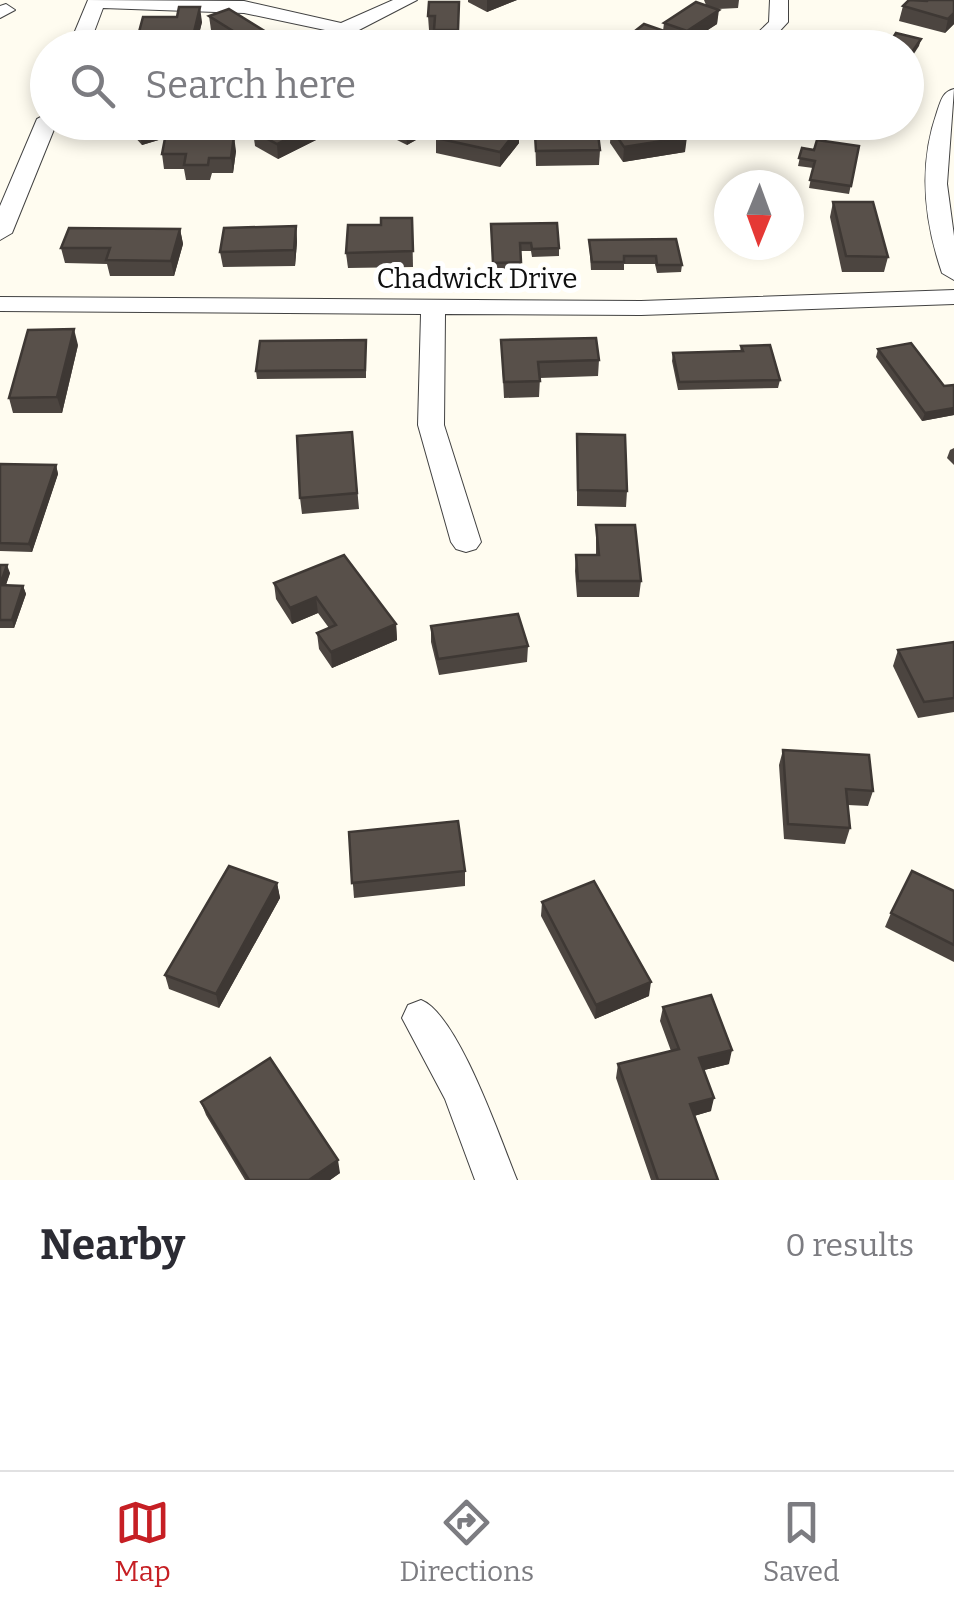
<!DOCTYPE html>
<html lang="en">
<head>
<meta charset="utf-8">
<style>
	body { margin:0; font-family:Bitter,serif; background:#f2f2f3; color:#2b2b33 }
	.compass { position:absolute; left:714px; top:170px; width:90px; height:90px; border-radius:50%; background:#fff; box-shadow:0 5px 15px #0003; rotate:181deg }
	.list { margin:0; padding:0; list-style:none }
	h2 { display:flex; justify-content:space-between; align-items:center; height:130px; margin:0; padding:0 40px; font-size:42px }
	h2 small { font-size:32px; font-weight:400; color:#7c7c81 }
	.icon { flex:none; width:55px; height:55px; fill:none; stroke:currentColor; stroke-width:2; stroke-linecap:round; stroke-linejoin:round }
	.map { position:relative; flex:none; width:954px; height:1180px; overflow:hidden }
	.search { position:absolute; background:#fff; box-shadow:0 5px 15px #0003; left:30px; right:30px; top:30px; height:110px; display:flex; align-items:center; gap:25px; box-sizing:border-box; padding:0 35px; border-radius:55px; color:#7c7c81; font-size:38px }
	.sheet { height:290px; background:#fff }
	nav { display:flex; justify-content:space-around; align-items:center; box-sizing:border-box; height:140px; border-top:2px solid #e1e1e2; background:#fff; font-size:28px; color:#7c7c81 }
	nav a { display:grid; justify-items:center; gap:5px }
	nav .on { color:#c61f24 }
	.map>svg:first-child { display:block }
</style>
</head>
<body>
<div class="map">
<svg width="954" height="1180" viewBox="0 0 954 1180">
	<rect width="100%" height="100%" fill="#fffcf0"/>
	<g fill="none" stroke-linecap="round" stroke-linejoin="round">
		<g stroke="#424242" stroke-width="2">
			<g id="minor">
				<polygon points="88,0 244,1 341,23 393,0 417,0 359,30 389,48 364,48 343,37 319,48 293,48 325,30 244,13 103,8 88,48 68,48"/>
				<polygon points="770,0 788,0 788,22 764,48 742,48 769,22"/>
				<polygon points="6,4 15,10 0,18 0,6"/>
				<path d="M954,89L947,184L954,236V280L942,273C924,220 918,166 937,112C941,101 942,92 954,89Z"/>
				<polygon points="48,113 48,122 57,122 12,233 0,240 0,206 37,119"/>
				<polygon points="954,290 954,304 641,315 445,314 444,425 481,542 476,549 466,552 456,549 451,542 418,425 421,314 0,311 0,297 641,301"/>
				<path d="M421,1000C458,1014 501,1141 517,1180H475L445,1099L402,1018L408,1005Z"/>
			</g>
		</g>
		<use href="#minor" fill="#fff" fill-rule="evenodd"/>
	</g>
	<g fill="#4c4540">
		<polygon points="468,0 517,0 487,12 468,2"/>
		<polygon points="704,0 739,0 738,8 718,9 717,24 684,45 683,48 634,48 636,46 634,45 635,31 663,31 664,23 706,5"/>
		<polygon points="954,0 954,24 945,33 899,21 903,6 927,1"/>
		<polygon points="459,2 459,42 529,48 456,48 456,45 434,45 434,31 429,30 428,16"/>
		<polygon points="209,16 266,32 268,46 264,48 238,48 211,30"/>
		<polygon points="177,17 202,22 196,46 141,46 139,32"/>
		<polygon points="121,122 169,122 171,133 236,151 233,173 212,173 210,180 186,180 184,169 164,169 162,154 165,138 142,145"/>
		<polygon points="361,122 432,122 432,131 407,145"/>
		<polygon points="519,128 519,143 500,167 436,153 436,138 490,129"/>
		<polygon points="611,128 685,152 623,162 610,143"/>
		<polygon points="253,131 330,133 278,159 255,146"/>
		<polygon points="535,135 600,150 599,165 536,166"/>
		<polygon points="859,146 849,194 809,188 813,168 798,166 802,148 814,150"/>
		<polygon points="833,202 888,257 884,272 842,272 830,217"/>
		<polygon points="412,218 413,267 348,268 346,253 381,225"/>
		<polygon points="491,224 559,248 559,256 532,257 531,251 520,251 521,270 493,271"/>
		<polygon points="296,226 297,242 295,266 223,267 220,252"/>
		<polygon points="180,229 183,244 174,276 110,276 107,264 65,263 61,248"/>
		<polygon points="676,239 682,265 681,272 657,273 655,264 624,264 624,270 591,270 589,240"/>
		<polygon points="366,340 366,378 257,379 256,371"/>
		<polygon points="501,340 599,360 598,376 540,378 539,397 504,398"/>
		<polygon points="78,345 62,413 13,413 9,398"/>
		<polygon points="741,346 780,380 778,388 678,390 672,361 673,353 740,352"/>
		<polygon points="878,349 944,386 954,385 954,415 922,421 876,357"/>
		<polygon points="352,432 359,509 302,514 300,498"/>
		<polygon points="577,434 627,491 626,507 577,506"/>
		<polygon points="954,448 954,465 947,458 950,450"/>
		<polygon points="0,464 56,465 58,474 32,552 0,551"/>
		<polygon points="596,525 641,581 639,597 577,597 575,571 576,555 596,555"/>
		<polygon points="0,565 10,573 6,585 23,586 26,594 14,628 0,628"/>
		<polygon points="274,583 396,624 397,640 332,668 319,649 317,633 329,628 318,613 292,624 276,599"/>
		<polygon points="431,626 528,646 527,662 439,675 431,642"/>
		<polygon points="954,642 954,712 918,718 893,666 898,650"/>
		<polygon points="783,750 873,791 868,806 848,805 850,828 845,844 784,839 779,765"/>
		<polygon points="349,832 465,871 465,886 354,898"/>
		<polygon points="277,883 280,898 219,1008 169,989 165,975"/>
		<polygon points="954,891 954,962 885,927 891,913"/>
		<polygon points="542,902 649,996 595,1019 541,916"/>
		<polygon points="663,1007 729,1064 704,1070 711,1111 694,1116 718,1180 651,1180 616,1078 618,1064 671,1051 660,1021"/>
		<polygon points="201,1102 340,1173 330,1180 245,1180 206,1115"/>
	</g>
	<g fill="#3e3834">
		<polygon points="487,0 517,0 487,12"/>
		<polygon points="200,7 202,22 196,46 194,32"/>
		<polygon points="719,10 717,24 685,45 687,31"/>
		<polygon points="954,13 954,24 945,33 948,19"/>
		<polygon points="266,32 268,46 247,48 246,39"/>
		<polygon points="684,38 683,48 671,48"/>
		<polygon points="921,39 919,46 906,66 906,61"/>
		<polygon points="165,122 169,122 172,136 142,145 139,130"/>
		<polygon points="320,122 329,122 330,133 278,159 277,144"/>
		<polygon points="420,122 432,122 432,131 407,145 406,130"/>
		<polygon points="519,128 519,143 500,167 500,152"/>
		<polygon points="234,136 236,151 233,173 231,158"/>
		<polygon points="687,137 685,152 623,162 624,147"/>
		<polygon points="296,226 297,242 295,266 294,250"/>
		<polygon points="180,229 183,244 174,276 171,261"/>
		<polygon points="74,329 78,345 62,413 57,397"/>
		<polygon points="954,408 954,415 922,421 925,413"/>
		<polygon points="56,465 58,474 32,552 29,544"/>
		<polygon points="7,565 10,573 3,593 0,585"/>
		<polygon points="23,586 26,594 14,628 12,620"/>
		<polygon points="316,597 318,613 292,624 290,608"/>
		<polygon points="396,624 397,640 332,668 331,652"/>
		<polygon points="277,883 280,898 219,1008 216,994"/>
		<polygon points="651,982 649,996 595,1019 596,1005"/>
		<polygon points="732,1050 729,1064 696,1072 699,1058"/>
		<polygon points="714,1098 711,1111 687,1118 690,1104"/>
		<polygon points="338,1160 340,1173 330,1180 309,1180"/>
	</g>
	<g fill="#58504a" stroke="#3e3834" stroke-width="2.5">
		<polygon points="909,0 927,1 928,0 954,0 954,13 948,19 903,6"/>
		<polygon points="429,2 459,2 458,30 434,30 435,16 428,16"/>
		<polygon points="696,2 719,10 687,31 664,23"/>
		<polygon points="179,7 200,7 194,32 139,32 143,17 177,17"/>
		<polygon points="229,9 266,32 246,39 209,16"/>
		<polygon points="644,24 684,38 671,48 634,48 650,36 635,31"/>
		<polygon points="472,32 529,47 466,48 456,45"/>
		<polygon points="896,33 921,39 906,61 906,48 861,46 867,39 889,44"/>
		<polygon points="132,122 165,122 139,130"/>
		<polygon points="271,122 320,122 277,144 253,131"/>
		<polygon points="391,122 420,122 406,130"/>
		<polygon points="449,122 462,122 490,129 495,123 519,128 500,152 436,138"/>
		<polygon points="648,122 676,122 687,137 624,147 611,128"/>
		<polygon points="166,133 234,136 231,158 209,158 208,165 184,165 186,154 162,154"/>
		<polygon points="598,134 600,150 536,151 535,135"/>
		<polygon points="817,140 859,146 851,186 810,180 815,161 799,158 802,148 814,150"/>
		<polygon points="833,202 873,202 888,257 846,256"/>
		<polygon points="381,218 412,218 413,251 346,253 348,225 381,225"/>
		<polygon points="557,223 559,248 532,249 531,243 520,243 521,262 493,263 491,224"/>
		<polygon points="296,226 294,250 220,252 224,228"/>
		<polygon points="69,228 180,229 171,261 106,260 110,248 61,248"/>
		<polygon points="676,239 682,265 657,265 656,256 624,256 624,262 592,262 589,240"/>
		<polygon points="74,329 57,397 9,398 28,330"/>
		<polygon points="596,338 599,360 538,362 540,381 504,382 501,340"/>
		<polygon points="366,340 365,370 256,371 260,341"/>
		<polygon points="911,343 944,386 954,385 954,408 925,413 878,349"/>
		<polygon points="770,345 780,380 679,382 673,353 743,351 741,346"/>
		<polygon points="352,432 357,493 300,498 297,436"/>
		<polygon points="577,434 625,435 627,491 578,490"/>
		<polygon points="0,464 56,465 29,544 0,543"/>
		<polygon points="596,525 635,525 641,581 578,581 576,555 599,555"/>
		<polygon points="344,555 396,624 331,652 317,633 336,625 316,597 290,608 274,583"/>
		<polygon points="0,565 7,565 0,585 23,586 12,620 0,620"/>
		<polygon points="518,614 528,646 438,659 431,626"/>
		<polygon points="954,642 954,698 924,702 898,650"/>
		<polygon points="783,750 869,755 873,791 846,789 850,828 788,824"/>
		<polygon points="458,821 465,871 352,883 349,832"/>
		<polygon points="229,866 277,883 216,994 165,975"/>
		<polygon points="912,871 954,891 954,945 891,913"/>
		<polygon points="594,881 651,982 596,1005 542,902"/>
		<polygon points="711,995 732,1050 699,1058 714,1098 690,1104 718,1180 658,1180 618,1064 679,1049 663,1007"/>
		<polygon points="270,1058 338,1160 309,1180 249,1180 201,1102"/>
	</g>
	<g text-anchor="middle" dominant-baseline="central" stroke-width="10" stroke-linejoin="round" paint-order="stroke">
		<g font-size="28" fill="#0f0f0f" stroke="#fff">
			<text x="477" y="278">Chadwick Drive</text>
		</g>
	</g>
</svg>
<svg class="compass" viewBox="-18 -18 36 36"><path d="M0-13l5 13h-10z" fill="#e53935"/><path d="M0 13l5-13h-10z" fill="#7c7c81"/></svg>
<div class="search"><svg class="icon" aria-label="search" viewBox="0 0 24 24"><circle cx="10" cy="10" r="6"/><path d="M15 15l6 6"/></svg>Search here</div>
</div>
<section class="sheet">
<h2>Nearby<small>0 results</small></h2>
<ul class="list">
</ul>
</section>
<nav>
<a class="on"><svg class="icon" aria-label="map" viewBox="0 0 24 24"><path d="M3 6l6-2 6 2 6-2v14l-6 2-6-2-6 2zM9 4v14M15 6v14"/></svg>Map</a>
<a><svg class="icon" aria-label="directions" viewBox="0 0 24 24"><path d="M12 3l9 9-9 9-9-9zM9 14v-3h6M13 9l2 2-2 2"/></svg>Directions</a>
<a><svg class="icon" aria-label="saved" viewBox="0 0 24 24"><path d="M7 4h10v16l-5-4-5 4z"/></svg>Saved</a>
</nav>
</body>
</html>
